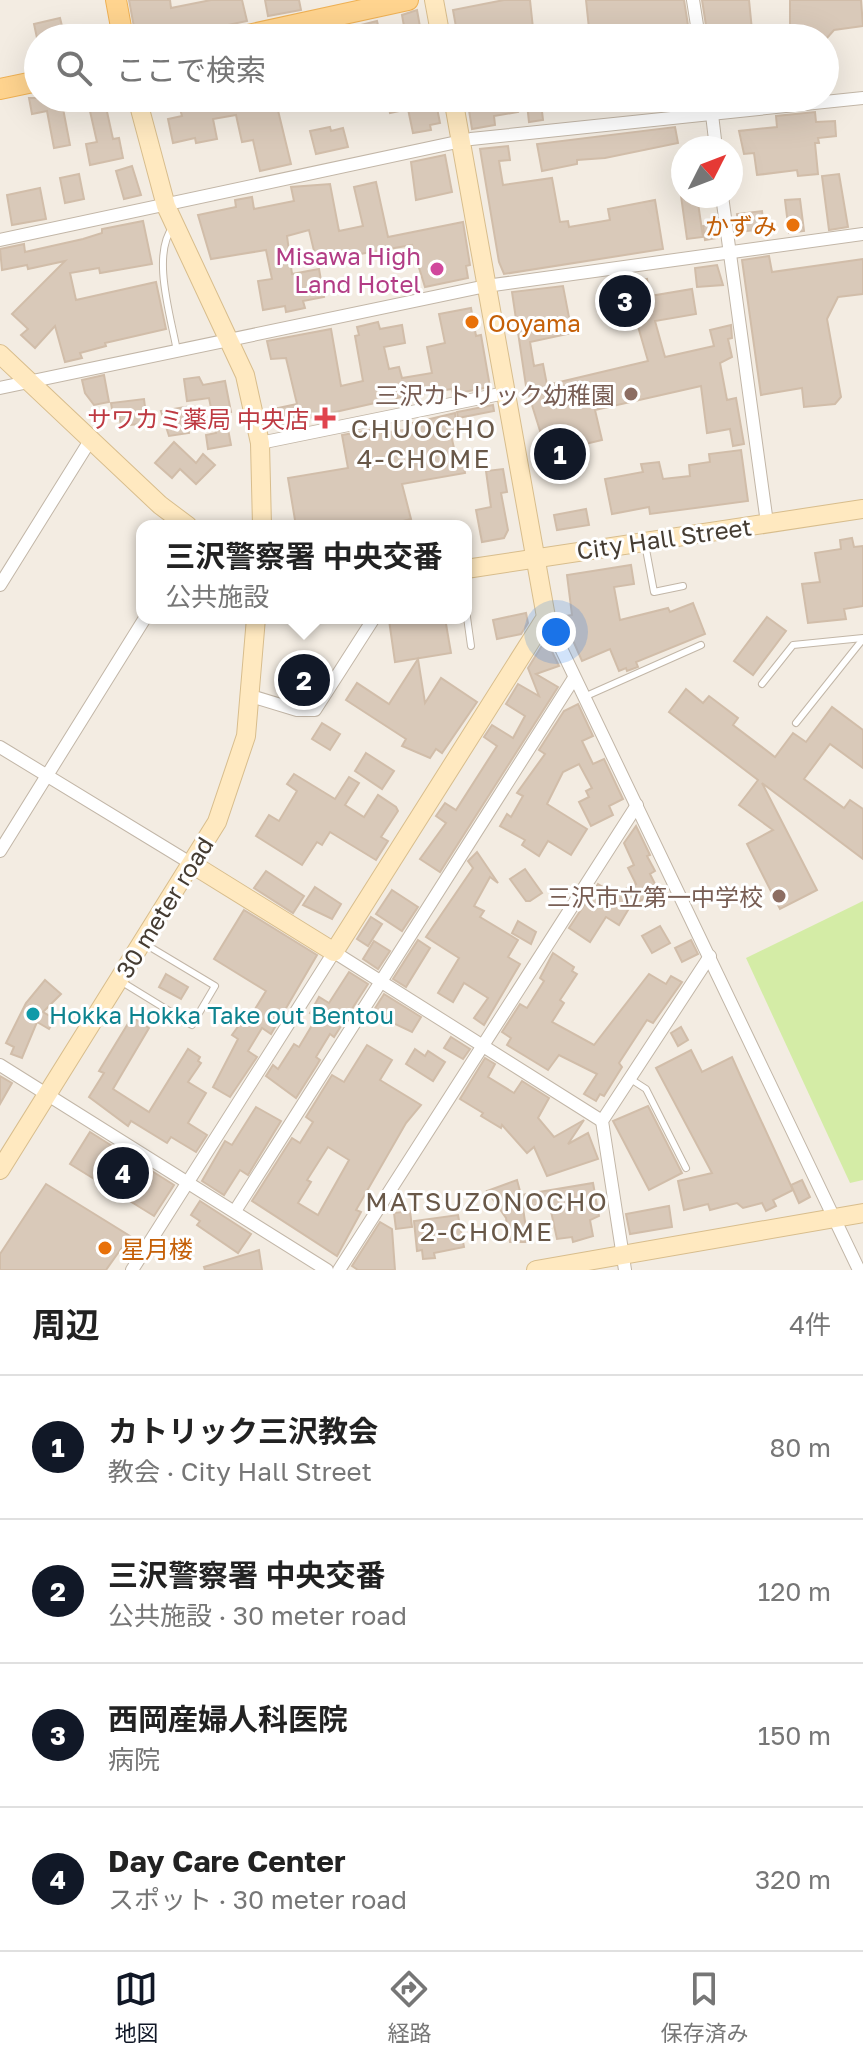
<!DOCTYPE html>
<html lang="ja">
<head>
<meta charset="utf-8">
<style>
	body { margin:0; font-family:"Golos Text","Noto Sans JP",sans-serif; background:#f2f2f2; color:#222 }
	.compass { position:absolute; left:671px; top:136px; width:72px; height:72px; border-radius:50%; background:#fff; box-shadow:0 8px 32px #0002; rotate:48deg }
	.you { position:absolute; left:556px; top:632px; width:28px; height:28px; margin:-20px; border:6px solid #fff; border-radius:50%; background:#1a73e8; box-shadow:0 0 0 12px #1a73e833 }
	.badge { display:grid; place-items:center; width:52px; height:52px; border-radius:50%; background:#111827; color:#fff; font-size:26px; font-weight:700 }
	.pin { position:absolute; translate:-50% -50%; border:4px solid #fff; box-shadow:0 2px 8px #0006 }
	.popup { position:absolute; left:136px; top:520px; width:336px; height:104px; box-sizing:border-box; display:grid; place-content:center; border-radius:16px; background:#fff; filter:drop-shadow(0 2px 6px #0005); font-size:26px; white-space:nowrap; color:#767676 }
	.popup b { font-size:30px; color:#222 }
	.popup::after { content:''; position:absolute; left:50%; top:100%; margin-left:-16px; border:16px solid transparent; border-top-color:#fff }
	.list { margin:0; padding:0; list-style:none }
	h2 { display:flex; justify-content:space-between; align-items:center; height:104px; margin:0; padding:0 32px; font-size:34px }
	h2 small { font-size:26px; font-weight:400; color:#767676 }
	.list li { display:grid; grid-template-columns:52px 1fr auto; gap:24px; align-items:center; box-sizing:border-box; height:144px; padding:0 32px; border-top:2px solid #e0e0e0 }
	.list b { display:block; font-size:30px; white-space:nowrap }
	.list p { margin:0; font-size:26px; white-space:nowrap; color:#767676 }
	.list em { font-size:26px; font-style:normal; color:#767676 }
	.icon { flex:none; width:44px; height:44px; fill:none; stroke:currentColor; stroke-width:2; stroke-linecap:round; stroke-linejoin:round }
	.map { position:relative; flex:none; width:863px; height:1270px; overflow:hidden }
	.search { position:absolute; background:#fff; box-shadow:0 8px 32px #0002; left:24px; right:24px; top:24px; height:88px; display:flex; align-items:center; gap:20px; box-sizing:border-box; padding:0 28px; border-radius:44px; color:#767676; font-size:30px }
	.sheet { height:680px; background:#fff }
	nav { display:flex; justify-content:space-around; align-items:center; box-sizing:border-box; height:112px; border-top:2px solid #e0e0e0; background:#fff; font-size:22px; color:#767676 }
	nav a { display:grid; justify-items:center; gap:4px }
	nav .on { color:#111827 }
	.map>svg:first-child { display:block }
</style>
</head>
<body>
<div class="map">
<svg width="863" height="1270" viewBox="0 0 863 1270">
	<rect width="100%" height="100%" fill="#f3ece2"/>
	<polygon fill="#d4eca6" points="863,901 863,1180 850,1183 746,958"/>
	<g fill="#d9c9b9" stroke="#d1bda9" stroke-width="2" fill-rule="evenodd">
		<polygon points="129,0 170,0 171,8 211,0 242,0 247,21 166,38 136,38"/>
		<polygon points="265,0 299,0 301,10 268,16"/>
		<polygon points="504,0 530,0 534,38 458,38 453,10"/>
		<polygon points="586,0 684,0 690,38 663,38 662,34 590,38"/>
		<polygon points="702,0 749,0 752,30 742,31 742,38 708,38"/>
		<polygon points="790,0 861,0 863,26 834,30 827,38 790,38"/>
		<polygon points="417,10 422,38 406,38 402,15"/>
		<polygon points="60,18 65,38 37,38 34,24"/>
		<polygon points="377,21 381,38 357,38 353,27"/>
		<polygon points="29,98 61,98 70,145 54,148 47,111 32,114"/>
		<polygon points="87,98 104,98 113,139 119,138 123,158 90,165 86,144 97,142"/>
		<polygon points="177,98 275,98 291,164 260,171 253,140 242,142 236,115 213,119 217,139 196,143 195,138 173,143 168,119 182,116"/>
		<polygon points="387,98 435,98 440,123 430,125 431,130 413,133 408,109 390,113"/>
		<polygon points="467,98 516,98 518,112 494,116 495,125 472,129"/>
		<polygon points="541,103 543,120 529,122 527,104"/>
		<polygon points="815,112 816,122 835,121 836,136 818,138 819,143 815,143 818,174 798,176 797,170 757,175 754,153 744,154 739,131 777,127 776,116"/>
		<polygon points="330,127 331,131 343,128 348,147 316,154 310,131"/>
		<polygon points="675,127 678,143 605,158 577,160 577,164 542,171 537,144"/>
		<polygon points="508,146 510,160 499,161 503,185 552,178 560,222 568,221 569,227 610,220 608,209 655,200 663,249 504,274 499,262 480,149"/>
		<polygon points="445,155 452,192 416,200 411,162"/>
		<polygon points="132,166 141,195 124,199 116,171"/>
		<polygon points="79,174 84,199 65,203 60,178"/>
		<polygon points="839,174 848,227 829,230 822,176"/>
		<polygon points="376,182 388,237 463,222 470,265 466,266 468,278 425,287 412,245 337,258 336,251 315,255 309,230 287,236 292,274 319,269 324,297 303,301 305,308 286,312 285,306 263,310 258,281 272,279 266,250 211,259 198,215 236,207 235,200 252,197 254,209 294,201 291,187 330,184 339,231 363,226 354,187"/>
		<polygon points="40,188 46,219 12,225 7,195"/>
		<polygon points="681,196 697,196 703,237 687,239"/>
		<polygon points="800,199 804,231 789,233 785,200"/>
		<polygon points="762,211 764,229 739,232 737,214"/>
		<polygon points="143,221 152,264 100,273 99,268 70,273 76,300 156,282 166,329 105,343 106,346 80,353 82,358 65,362 55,326 35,348 21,335 28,329 12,314 65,261 28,269 27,265 2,270 0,249 24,244 25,252 83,239 102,233 102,229"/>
		<polygon points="716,224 717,238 705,240 703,226"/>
		<polygon points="769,256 772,272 863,259 863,294 838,297 827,319 841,397 835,404 804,407 802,388 761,395 742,260"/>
		<polygon points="717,265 723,285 697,287 695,268"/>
		<polygon points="647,279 650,296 692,289 696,314 655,321 665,357 714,346 710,330 731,325 732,338 728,339 732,357 720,363 727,400 736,398 744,444 733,446 730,429 707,433 701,386 595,410 602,440 547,453 526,386 512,292 563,286 572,333 530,342 534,366 543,364 547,385 648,361 631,302 618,305 614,286"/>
		<polygon points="471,308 476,336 481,335 490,387 453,394 452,389 406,396 282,424 278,408 297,404 286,358 271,359 267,341 331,329 341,386 363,381 355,336 359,335 357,327 378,322 380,329 402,325 405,343 384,347 389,369 399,367 402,378 432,373 427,347 445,343 439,314"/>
		<polygon points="104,375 109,402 94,405 85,393 82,380"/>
		<polygon points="199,377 203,385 225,381 231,412 225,413 231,445 208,449 206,435 216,433 209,398 187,401 184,379"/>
		<polygon points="144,399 147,423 121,426 119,414 113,415 111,403"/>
		<polygon points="493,405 494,411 458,418 457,412"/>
		<polygon points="186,407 189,433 169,436 161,411"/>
		<polygon points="455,413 457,429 450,430 457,462 463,461 465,473 402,484 411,519 383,526 296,526 288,478 348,468 342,435 381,428 382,433 411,429 409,424"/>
		<polygon points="174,442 196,463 203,454 215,465 196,484 180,469 172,478 155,463"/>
		<polygon points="741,450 748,501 650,514 649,507 612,514 605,479 643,472 641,464 659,462 663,479 690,476 689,465 710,462 709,454"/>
		<polygon points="503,469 507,492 501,493 508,530 504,538 482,542 476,510 491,507 486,471"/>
		<polygon points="586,509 589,525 557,530 554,515"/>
		<polygon points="852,538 854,547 863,546 863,606 844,609 846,619 808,623 802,584 820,582 815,553 841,549 840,540"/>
		<polygon points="631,565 634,584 614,587 620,620 668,608 670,612 693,603 705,634 636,662 638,667 627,671 626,668 619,671 610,649 582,661 567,627 565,616 572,615 567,575"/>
		<polygon points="526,613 528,623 521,634 497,639 493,620"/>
		<polygon points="767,617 786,631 753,675 734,661"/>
		<polygon points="402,618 445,618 451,653 395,662 389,620"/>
		<polygon points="546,639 559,666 536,674 558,687 440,872 420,859 446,823 436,816 445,803 456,810 497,746 484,737 492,725 513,738 525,716 506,704 518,684 539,696 528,668"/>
		<polygon points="418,659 425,703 441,678 477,702 442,753 436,749 430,758 402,746 406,739 346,700 357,683 389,704"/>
		<polygon points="305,666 322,676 307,701 291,691 293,687 287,684 294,672 300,676"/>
		<polygon points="686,689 703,703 709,696 738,718 733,725 775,757 793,733 806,742 832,707 863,730 863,768 830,744 804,779 844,808 850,800 863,809 863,859 762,783 817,890 780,909 747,844 773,830 739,805 758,780 669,712"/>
		<polygon points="578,704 593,736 582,741 593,764 604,759 623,799 609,806 613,815 591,826 579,802 589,797 586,791 592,788 579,764 563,772 547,804 587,829 571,855 548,841 539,856 522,845 525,840 500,826 507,814 511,817 523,796 517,793 545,754 539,750 564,711"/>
		<polygon points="322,723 340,734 330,750 312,739"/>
		<polygon points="366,753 394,771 382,789 355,771"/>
		<polygon points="294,774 335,799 349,777 359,783 345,805 364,817 378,795 396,807 398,811 381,837 388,841 376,860 330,832 322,845 317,842 302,865 256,836 269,815 279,821 297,791 287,784"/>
		<polygon points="636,826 650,855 647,856 655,871 650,874 659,892 631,905 619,925 606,917 590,942 569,928 598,884 615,894 636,884 628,868 634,865 624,843"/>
		<polygon points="477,852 498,883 490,877 474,906 484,911 480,917 518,940 508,957 520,964 484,1025 474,1018 488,998 464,983 453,1002 438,993 459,958 426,937 473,868 468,861"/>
		<polygon points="525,869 542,893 530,901 526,901 510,879"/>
		<polygon points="266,871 304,896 293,913 254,888"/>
		<polygon points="315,887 341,904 332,919 303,905"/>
		<polygon points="392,890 418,907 402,931 376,914"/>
		<polygon points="244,910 317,955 271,1034 262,1028 248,1051 257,1057 230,1097 213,1087 238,1039 232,1035 242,1021 246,1024 266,991 214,959"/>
		<polygon points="371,917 382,924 368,946 357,939"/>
		<polygon points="518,921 536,932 531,944 512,933"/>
		<polygon points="660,926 670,943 652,953 642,936"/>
		<polygon points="418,940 430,948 406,987 393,979"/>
		<polygon points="691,940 698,954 682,962 675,948"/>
		<polygon points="374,941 390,951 378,969 363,959"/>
		<polygon points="553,953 574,967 572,971 577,974 560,1000 564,1003 552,1022 594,1045 649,974 666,984 671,976 682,982 653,1023 647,1020 619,1063 622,1067 604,1096 600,1094 596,1101 584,1094 597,1074 559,1055 548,1070 507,1045 511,1038 502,1032 520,1004 527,1008 544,981 540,978"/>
		<polygon points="349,972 368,984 334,1037 330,1034 316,1057 320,1060 317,1065 296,1098 266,1076 273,1065 278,1069 294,1044 299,1047 317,1017 310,1013 319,997 329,1003"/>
		<polygon points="166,974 188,987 181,999 159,987"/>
		<polygon points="45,980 61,994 43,1012 55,1019 49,1029 37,1022 22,1058 11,1054 14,1047 6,1043 26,1003"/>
		<polygon points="384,994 421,1017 412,1032 372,1013"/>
		<polygon points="132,1017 149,1028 113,1089 149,1112 188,1049 200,1057 198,1061 201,1063 188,1082 206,1093 188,1123 207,1135 196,1152 171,1137 167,1143 131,1121 128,1126 89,1097 104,1073 99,1071"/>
		<polygon points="681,1027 688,1040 678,1046 671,1033"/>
		<polygon points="451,1037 470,1049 463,1059 444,1048"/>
		<path d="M367,1045L392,1060L380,1080L421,1105L406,1123L356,1210L361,1212L337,1256L252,1201L292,1138L300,1143L313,1122L306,1117L332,1075L344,1082ZM328,1147L349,1160L318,1215L298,1203L311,1182L307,1180Z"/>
		<polygon points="415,1049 425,1056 428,1051 445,1062 433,1081 406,1064"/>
		<polygon points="691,1050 702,1072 732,1057 740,1075 793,1190 773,1200 776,1206 766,1211 762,1203 743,1208 737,1203 710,1210 708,1204 684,1210 678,1181 712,1173 656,1068"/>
		<polygon points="485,1058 495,1064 488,1077 514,1093 522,1081 549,1098 538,1118 554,1137 584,1120 568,1144 588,1133 598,1159 547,1176 534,1147 527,1153 502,1125 501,1128 481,1116 483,1113 460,1099"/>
		<polygon points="0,1076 12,1083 0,1104"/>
		<polygon points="648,1106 682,1173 649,1190 613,1121"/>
		<polygon points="256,1107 281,1121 248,1175 240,1170 224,1195 202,1181 225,1141 232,1145"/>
		<polygon points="90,1132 174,1185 154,1216 70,1164"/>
		<polygon points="517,1180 521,1195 593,1183 599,1216 590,1220 593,1236 573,1242 572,1237 557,1239 549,1202 523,1208 528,1242 510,1242 506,1218 487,1191"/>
		<polygon points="802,1180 810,1197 799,1203 791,1185"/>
		<polygon points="46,1184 130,1236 106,1270 0,1270 0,1254"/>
		<polygon points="200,1201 251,1234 238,1253 197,1225 200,1221 191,1215"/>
		<polygon points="669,1206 672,1227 630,1234 626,1214"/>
		<polygon points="410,1211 412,1227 396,1229 394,1213"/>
		<polygon points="458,1215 464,1247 434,1253 435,1258 423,1259 422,1250 417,1251 414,1221"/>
		<polygon points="380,1222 392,1229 395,1270 358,1270 352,1266"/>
		<polygon points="259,1250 262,1270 205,1270 204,1267"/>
	</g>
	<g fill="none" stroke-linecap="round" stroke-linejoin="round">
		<g stroke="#c2b6a7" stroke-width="8">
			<g id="lane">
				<path d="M173,227C151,254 171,317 177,351"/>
				<polyline points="645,544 654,592 683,586"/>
				<polyline points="466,610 471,646"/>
				<polyline points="762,684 793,645 863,638"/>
				<polyline points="584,697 701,645"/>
				<polyline points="796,723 863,639"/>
				<polyline points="122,982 192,1025 215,986 145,944"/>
				<polyline points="629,1078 646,1089 686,1168"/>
			</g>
		</g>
		<g stroke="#c2b6a7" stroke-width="14">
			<g id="street">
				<polyline points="693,0 699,38"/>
				<polyline points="710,98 716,148"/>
				<polyline points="722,196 767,523"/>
				<polyline points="0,240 471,139 863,98"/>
				<polyline points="0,388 486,286 863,234"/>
				<polyline points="260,443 505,393"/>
				<polyline points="0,585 91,439"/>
				<polyline points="546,617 859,1270"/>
				<polyline points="251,696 297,710 315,710 374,618"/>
				<polyline points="0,747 192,864"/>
				<polyline points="0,851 145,618"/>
				<polyline points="0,1065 327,1270"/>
				<polyline points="235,1211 574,678"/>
				<polyline points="132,1270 334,952 602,1121"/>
				<polyline points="339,1270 637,805"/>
				<polyline points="625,1270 602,1121 710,956"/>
			</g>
		</g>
		<g stroke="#d8bd8c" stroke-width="20">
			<g id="secondary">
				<polyline points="434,0 441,38"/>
				<polyline points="137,98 166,206 245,375 260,443 262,526"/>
				<polyline points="0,354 160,505 188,526"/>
				<polyline points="466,569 863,509"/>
				<polyline points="192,864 334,952 546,617 453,98"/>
				<polyline points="0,1170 217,822 246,736 256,618"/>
				<polyline points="536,1270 863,1213"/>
			</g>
		</g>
		<g stroke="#efb154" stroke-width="22">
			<g id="primary">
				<polyline points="116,0 123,38"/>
				<polyline points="234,38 408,0"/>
				<polyline points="0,89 38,81"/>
			</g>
		</g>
		<use href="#lane" stroke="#fff" stroke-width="6"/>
		<use href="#street" stroke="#fff" stroke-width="12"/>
		<use href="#secondary" stroke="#ffe9c0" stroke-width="18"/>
		<use href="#primary" stroke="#ffd48f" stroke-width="20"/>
	</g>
	<g fill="#e8710a" stroke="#fff" stroke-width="3">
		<circle cx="793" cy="225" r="8"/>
		<circle cx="472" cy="322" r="8"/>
		<circle cx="105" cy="1248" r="8"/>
	</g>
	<circle fill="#d1479c" stroke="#fff" stroke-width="3" cx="437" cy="269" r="8"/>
	<g fill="#8d6e63" stroke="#fff" stroke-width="3">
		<circle cx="631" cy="394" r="8"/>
		<circle cx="779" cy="896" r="8"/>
	</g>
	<path fill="#e0444e" stroke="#fff" stroke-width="3" d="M321 406h8v8h8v8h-8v8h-8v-8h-8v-8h8z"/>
	<circle fill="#0f9aa8" stroke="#fff" stroke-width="3" cx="33" cy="1014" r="8"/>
	<g text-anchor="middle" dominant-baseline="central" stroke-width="6" stroke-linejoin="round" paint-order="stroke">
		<g font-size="24" fill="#c56008" stroke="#fff" text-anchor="start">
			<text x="777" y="225" text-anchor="end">かずみ</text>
			<text x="488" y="322">Ooyama</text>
			<text x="121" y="1248">星月楼</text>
		</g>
		<g font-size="24" fill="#b23c85" stroke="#fff" text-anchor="end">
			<text x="421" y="255">Misawa High<tspan x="421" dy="28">Land Hotel</tspan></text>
		</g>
		<g font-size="24" fill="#785e54" stroke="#fff" text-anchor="end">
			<text x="615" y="394">三沢カトリック幼稚園</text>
			<text x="763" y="896">三沢市立第一中学校</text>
		</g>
		<g font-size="24" fill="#be3a42" stroke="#fff" text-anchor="end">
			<text x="309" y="418">サワカミ薬局 中央店</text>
		</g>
		<g font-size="24" fill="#453c32" stroke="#fff">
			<text transform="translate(664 538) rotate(-8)">City Hall Street</text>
			<text transform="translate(164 907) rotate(-58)">30 meter road</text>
		</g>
		<g font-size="24" fill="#0d838f" stroke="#fff" text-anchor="start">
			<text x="49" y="1014">Hokka Hokka Take out Bentou</text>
		</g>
		<g font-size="26" letter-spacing="2" fill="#695848" stroke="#fff">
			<text x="424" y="428">CHUOCHO<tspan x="424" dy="30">4-CHOME</tspan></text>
			<text x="487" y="1201">MATSUZONOCHO<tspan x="487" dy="30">2-CHOME</tspan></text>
		</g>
	</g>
</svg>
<svg class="compass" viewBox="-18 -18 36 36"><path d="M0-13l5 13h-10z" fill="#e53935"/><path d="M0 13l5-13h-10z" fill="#767676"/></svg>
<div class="you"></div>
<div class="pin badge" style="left:560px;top:454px">1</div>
<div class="pin badge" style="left:304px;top:680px">2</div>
<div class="popup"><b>三沢警察署 中央交番</b>公共施設</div>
<div class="pin badge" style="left:625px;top:301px">3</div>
<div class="pin badge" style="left:123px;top:1173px">4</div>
<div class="search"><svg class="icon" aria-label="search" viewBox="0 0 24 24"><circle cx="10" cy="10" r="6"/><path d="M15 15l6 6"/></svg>ここで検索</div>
</div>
<section class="sheet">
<h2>周辺<small>4件</small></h2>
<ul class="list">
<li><span class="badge">1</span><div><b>カトリック三沢教会</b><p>教会 · City Hall Street</p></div><em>80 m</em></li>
<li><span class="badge">2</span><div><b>三沢警察署 中央交番</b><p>公共施設 · 30 meter road</p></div><em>120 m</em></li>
<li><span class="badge">3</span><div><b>西岡産婦人科医院</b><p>病院</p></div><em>150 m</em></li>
<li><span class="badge">4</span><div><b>Day Care Center</b><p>スポット · 30 meter road</p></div><em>320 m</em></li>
</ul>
</section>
<nav>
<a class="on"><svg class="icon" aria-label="map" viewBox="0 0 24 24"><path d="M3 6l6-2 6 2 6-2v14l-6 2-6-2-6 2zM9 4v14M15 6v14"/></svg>地図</a>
<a><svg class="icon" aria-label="directions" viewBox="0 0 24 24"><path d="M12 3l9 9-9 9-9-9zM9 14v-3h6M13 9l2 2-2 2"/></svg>経路</a>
<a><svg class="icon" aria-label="saved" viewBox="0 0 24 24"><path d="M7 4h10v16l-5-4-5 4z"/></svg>保存済み</a>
</nav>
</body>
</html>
